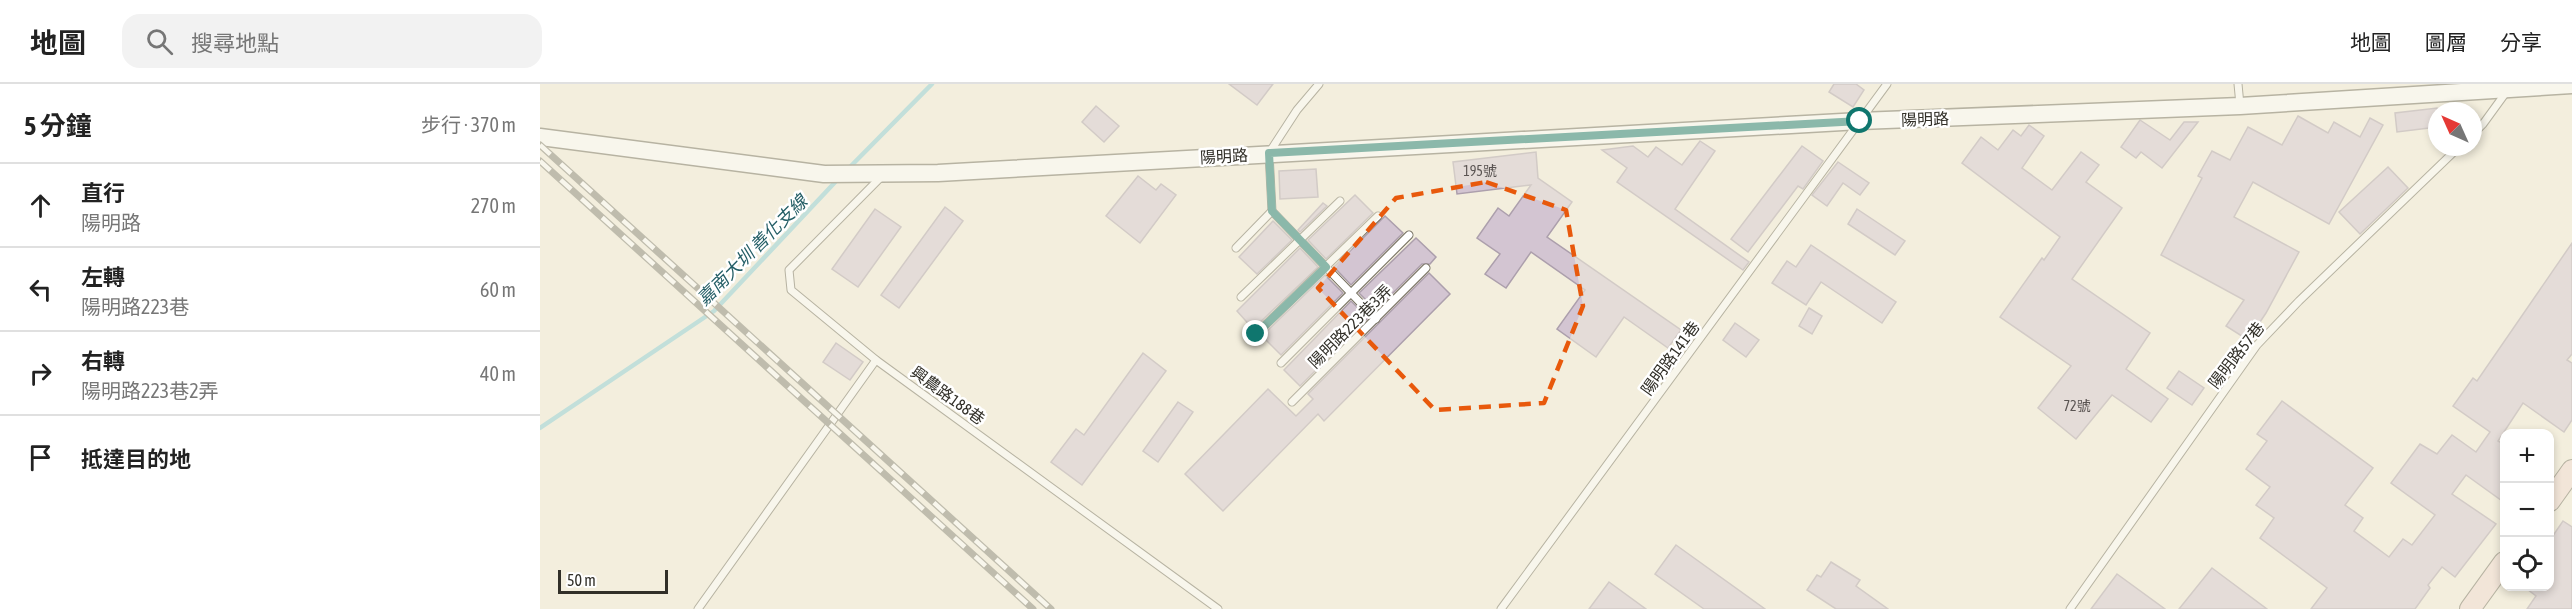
<!DOCTYPE html>
<html lang="zh-TW">
<head>
<meta charset="utf-8">
<style>
	body { margin:0; font-family:"Asap Condensed","Noto Sans TC",sans-serif; background:#f2f2f2; color:#222 }
	.controls { position:absolute; right:18px; bottom:18px; display:grid; overflow:hidden; border-radius:12px; box-shadow:0 3px 9px #0003 }
	.controls button { width:54px; height:54px; display:grid; place-items:center; padding:0; border:0; border-bottom:2px solid #e0e0e0; background:#fff; color:#222; font:30px sans-serif }
	.compass { position:absolute; left:1888px; top:18px; width:54px; height:54px; border-radius:50%; background:#fff; box-shadow:0 3px 9px #0003; rotate:315deg }
	.scale { position:absolute; left:18px; bottom:15px; width:110px; box-sizing:border-box; padding-left:6px; border:3px solid #312f28; border-top:0; font-size:16px; line-height:21px; white-space:nowrap; color:#312f28; -webkit-text-stroke:4px #fff; paint-order:stroke }
	.stop { position:absolute; width:18px; height:18px; margin:-14px; border:4px solid #0f766e; border-radius:50%; background:#fff }
	.stop.end { background:#0f766e; border-color:#fff; box-shadow:0 2px 6px #0008 }
	.list { margin:0; padding:0; list-style:none }
	h2 { display:flex; justify-content:space-between; align-items:center; height:78px; margin:0; padding:0 24px; font-size:26px }
	h2 small { font-size:20px; font-weight:400; color:#767676 }
	.list li { display:grid; grid-template-columns:39px 1fr auto; gap:18px; align-items:center; box-sizing:border-box; height:84px; padding:0 24px; border-top:2px solid #e0e0e0 }
	.list b { display:block; font-size:22px; white-space:nowrap }
	.list p { margin:0; font-size:20px; white-space:nowrap; color:#767676 }
	.list em { font-size:20px; font-style:normal; color:#767676 }
	.icon { flex:none; width:33px; height:33px; fill:none; stroke:currentColor; stroke-width:2; stroke-linecap:round; stroke-linejoin:round }
	.map { position:relative; flex:none; width:2032px; height:525px; overflow:hidden }
	header { display:flex; align-items:center; gap:36px; box-sizing:border-box; height:84px; padding:0 30px; background:#fff; border-bottom:2px solid #e0e0e0 }
	header strong { font-size:28px }
	nav { display:flex; gap:33px; margin-inline-start:auto; font-size:21px }
	.search { width:420px; height:54px; background:#f2f2f2; display:flex; align-items:center; gap:15px; box-sizing:border-box; padding:0 21px; border-radius:18px; color:#767676; font-size:22px }
	main { display:flex }
	aside { flex:1; background:#fff }
	.map>svg:first-child { display:block }
</style>
</head>
<body>
<header>
<strong>地圖</strong>
<div class="search"><svg class="icon" aria-label="search" viewBox="0 0 24 24"><circle cx="10" cy="10" r="6"/><path d="M15 15l6 6"/></svg>搜尋地點</div>
<nav><a>地圖</a><a>圖層</a><a>分享</a></nav>
</header>
<main>
<aside>
<h2>5 分鐘<small>步行 · 370 m</small></h2>
<ul class="list">
<li><svg class="icon" aria-label="ahead" viewBox="0 0 24 24"><path d="M12 20V5M6 11l6-6 6 6"/></svg><div><b>直行</b><p>陽明路</p></div><em>270 m</em></li>
<li><svg class="icon" aria-label="left" viewBox="0 0 24 24"><path d="M17 20v-9H6M10 6l-5 5 5 5"/></svg><div><b>左轉</b><p>陽明路223巷</p></div><em>60 m</em></li>
<li><svg class="icon" aria-label="right" viewBox="0 0 24 24"><path d="M7 20v-9h11M14 6l5 5-5 5"/></svg><div><b>右轉</b><p>陽明路223巷2弄</p></div><em>40 m</em></li>
<li><svg class="icon" aria-label="arrive" viewBox="0 0 24 24"><path d="M6 21V4h12l-3 4 3 4H6"/></svg><div><b>抵達目的地</b></div></li>
</ul>
</aside>
<div class="map">
<svg width="2032" height="525" viewBox="0 0 2032 525">
	<rect width="100%" height="100%" fill="#f3eedd"/>
	<g fill="none" stroke-linecap="round" stroke-linejoin="round">
		<g stroke="#87ccd7" stroke-width="4.5">
			<polyline points="307,86 392,0"/>
			<polyline points="0,344 174,227 299,94"/>
		</g>
	</g>
	<g fill="#d3c5d2" stroke="#ac9fac" stroke-width="1.5">
		<polygon points="689,0 733,0 717,21"/>
		<polygon points="1294,0 1316,0 1324,6 1313,23 1289,8"/>
		<polygon points="556,22 579,42 564,58 542,38"/>
		<polygon points="1897,24 1897,43 1857,48 1855,29"/>
		<polygon points="1758,32 1788,49 1794,38 1820,53 1830,34 1843,41 1789,140 1713,98 1694,133 1759,168 1726,229 1708,256 1686,242 1704,216 1621,171 1662,94 1658,92 1672,67 1690,76 1708,43 1742,61"/>
		<polygon points="1600,36 1630,56 1644,38 1658,38 1622,84 1601,68 1596,74 1581,63"/>
		<polygon points="1489,41 1504,52 1482,84 1512,106 1541,68 1559,81 1546,98 1582,124 1532,195 1610,249 1586,285 1628,315 1611,338 1572,311 1536,355 1498,324 1531,282 1460,233 1502,174 1504,176 1520,153 1422,79 1441,53 1458,66 1473,46 1481,52"/>
		<polygon points="1160,57 1175,67 1135,125 1209,178 1203,186 1077,98 1087,84 1062,66 1093,62 1108,73 1116,63 1142,81"/>
		<polygon points="1262,62 1283,77 1263,105 1258,102 1208,168 1191,155"/>
		<polygon points="996,68 998,94 1032,118 1007,153 1141,246 1128,264 1084,233 1056,273 1017,245 1045,206 991,168 966,204 945,190 960,170 937,154 958,124 969,132 991,101 917,110 913,78"/>
		<polygon points="1298,78 1329,99 1320,111 1303,99 1287,122 1272,111"/>
		<polygon points="1848,83 1868,104 1820,150 1799,128"/>
		<polygon points="776,85 778,113 740,115 739,87"/>
		<polygon points="598,92 616,106 621,100 636,111 600,159 566,132"/>
		<polygon points="815,111 833,129 786,175 768,156"/>
		<polygon points="783,119 787,122 760,148 758,146"/>
		<polygon points="405,123 423,137 359,224 341,211"/>
		<polygon points="335,125 361,143 318,203 292,185"/>
		<polygon points="1317,125 1365,157 1355,171 1308,140"/>
		<polygon points="845,132 863,149 811,201 794,183"/>
		<polygon points="733,137 752,156 717,190 699,173"/>
		<polygon points="876,154 896,173 890,180 882,180 836,226 819,209"/>
		<polygon points="2032,159 2032,270 2027,276 2032,279 2032,336 2024,348 1983,319 1958,357 1965,361 1965,419 1926,391 1912,410 1956,440 1915,493 1902,483 1888,501 1890,504 1875,525 1771,525 1787,504 1720,454 1734,434 1716,421 1730,403 1706,385 1727,357 1717,350 1742,317 1833,384 1805,421 1823,434 1814,447 1849,473 1863,455 1872,461 1895,431 1851,399 1880,360 1897,370 1912,351 1936,368 1950,348 1913,322 1933,294 1937,297"/>
		<polygon points="1271,161 1356,218 1342,239 1281,198 1266,221 1232,199 1247,177 1256,183"/>
		<polygon points="760,164 778,183 713,245 697,227"/>
		<polygon points="889,189 910,210 784,337 778,330 683,427 645,390 728,305 756,332 773,315 768,310"/>
		<polygon points="785,191 803,209 741,271 722,252"/>
		<polygon points="811,217 828,234 760,302 744,286"/>
		<polygon points="1269,224 1282,232 1272,250 1259,242"/>
		<polygon points="1195,239 1219,256 1206,273 1183,256"/>
		<polygon points="296,259 323,278 310,296 283,278"/>
		<polygon points="603,269 626,287 542,401 511,378 536,345 544,351"/>
		<polygon points="1639,287 1664,304 1652,321 1627,304"/>
		<polygon points="638,318 653,328 618,378 603,367"/>
		<polygon points="2023,437 2032,443 2032,525 1987,525 1996,512 1983,502 2010,502 2010,456"/>
		<polygon points="1136,461 1225,525 1164,525 1115,490"/>
		<polygon points="1291,478 1320,496 1316,502 1348,525 1296,525 1267,506 1277,491 1281,493"/>
		<polygon points="1672,484 1727,525 1639,525"/>
		<polygon points="1577,490 1625,525 1551,525"/>
		<polygon points="1069,498 1106,525 1049,525"/>
	</g>
	<g fill="none" stroke-linecap="round" stroke-linejoin="round">
		<g stroke="#706b5c" stroke-width="9">
			<g id="service">
				<polyline points="779,0 757,26 729,69 732,127 836,235"/>
				<polyline points="1698,0 1700,21"/>
				<polyline points="1933,50 1943,40 1967,7"/>
				<polyline points="342,92 249,186 251,206 336,276 678,525"/>
				<polyline points="696,164 732,127"/>
				<polyline points="701,213 800,117"/>
				<polyline points="716,250 838,132"/>
				<polyline points="741,279 869,151"/>
				<polyline points="752,318 886,184"/>
				<polyline points="158,525 336,276"/>
				<polyline points="961,525 1347,0"/>
				<polyline points="1530,525 1717,261 1759,217 1919,63"/>
			</g>
		</g>
		<g stroke="#706b5c" stroke-width="19">
			<polyline id="tertiary" points="0,53 284,90 398,89 1320,37 1700,22 2032,1"/>
		</g>
		<g stroke="#706b5c" stroke-width="22">
			<g id="secondary">
				<polyline points="2010,417 2032,386"/>
				<polyline points="1930,525 1964,478"/>
			</g>
		</g>
		<use href="#service" stroke="#fff" stroke-width="7"/>
		<use href="#tertiary" stroke="#fff" stroke-width="16"/>
		<use href="#secondary" stroke="#f2d9d3" stroke-width="20"/>
		<g stroke="#817e73" stroke-width="7">
			<g id="rail">
				<polyline points="0,61 511,525"/>
				<polyline points="0,77 493,525"/>
			</g>
		</g>
		<use href="#rail" stroke="#fff" stroke-width="4.5" stroke-dasharray="14" stroke-linecap="butt"/>
	</g>
	<g fill="none" stroke-linecap="round" stroke-linejoin="round">
		<polyline stroke="#0f766e" stroke-width="8" points="716,250 786,183 732,127 729,69 1320,37"/>
	</g>
	<path d="M0 0H2032V525H0ZM946,98L1026,126L1043,222L1004,319L895,326L778,204L856,114Z" fill="#f3eedd" fill-opacity=".55" fill-rule="evenodd"/>
	<path fill="none" stroke="#e8590c" stroke-width="4.5" stroke-dasharray="12 8" stroke-linejoin="round" d="M946,98L1026,126L1043,222L1004,319L895,326L778,204L856,114Z"/>
	<g text-anchor="middle" dominant-baseline="central" stroke-width="5" stroke-linejoin="round" paint-order="stroke">
		<g font-size="14" fill="#5a5452">
			<text x="940" y="87">195號</text>
			<text x="1537" y="322">72號</text>
		</g>
		<g font-size="16" fill="#312f28" stroke="#fff">
			<text transform="translate(1385 35) rotate(-2)">陽明路</text>
			<text transform="translate(684 72) rotate(-3)">陽明路</text>
			<text transform="translate(810 242) rotate(-45)">陽明路223巷3弄</text>
			<text transform="translate(1696 271) rotate(-52)">陽明路57巷</text>
			<text transform="translate(1130 274) rotate(-54)">陽明路141巷</text>
			<text transform="translate(408 311) rotate(36)">興農路188巷</text>
		</g>
		<g font-size="18" font-style="italic" fill="#245e66" stroke="#fff">
			<text transform="translate(212 166) rotate(-45)">嘉南大圳 善化支線</text>
		</g>
	</g>
</svg>
<div class="controls">
<button>+</button>
<button>−</button>
<button><svg class="icon" aria-label="locate" viewBox="0 0 24 24"><circle cx="12" cy="12" r="6"/><path d="M12 2v4M12 18v4M2 12h4M18 12h4"/></svg></button>
</div>
<svg class="compass" viewBox="-18 -18 36 36"><path d="M0-13l5 13h-10z" fill="#e53935"/><path d="M0 13l5-13h-10z" fill="#767676"/></svg>
<div class="scale">50 m</div>
<div class="stop" style="left:1320px;top:37px"></div>
<div class="stop end" style="left:716px;top:250px"></div>
</div>
</main>
</body>
</html>
